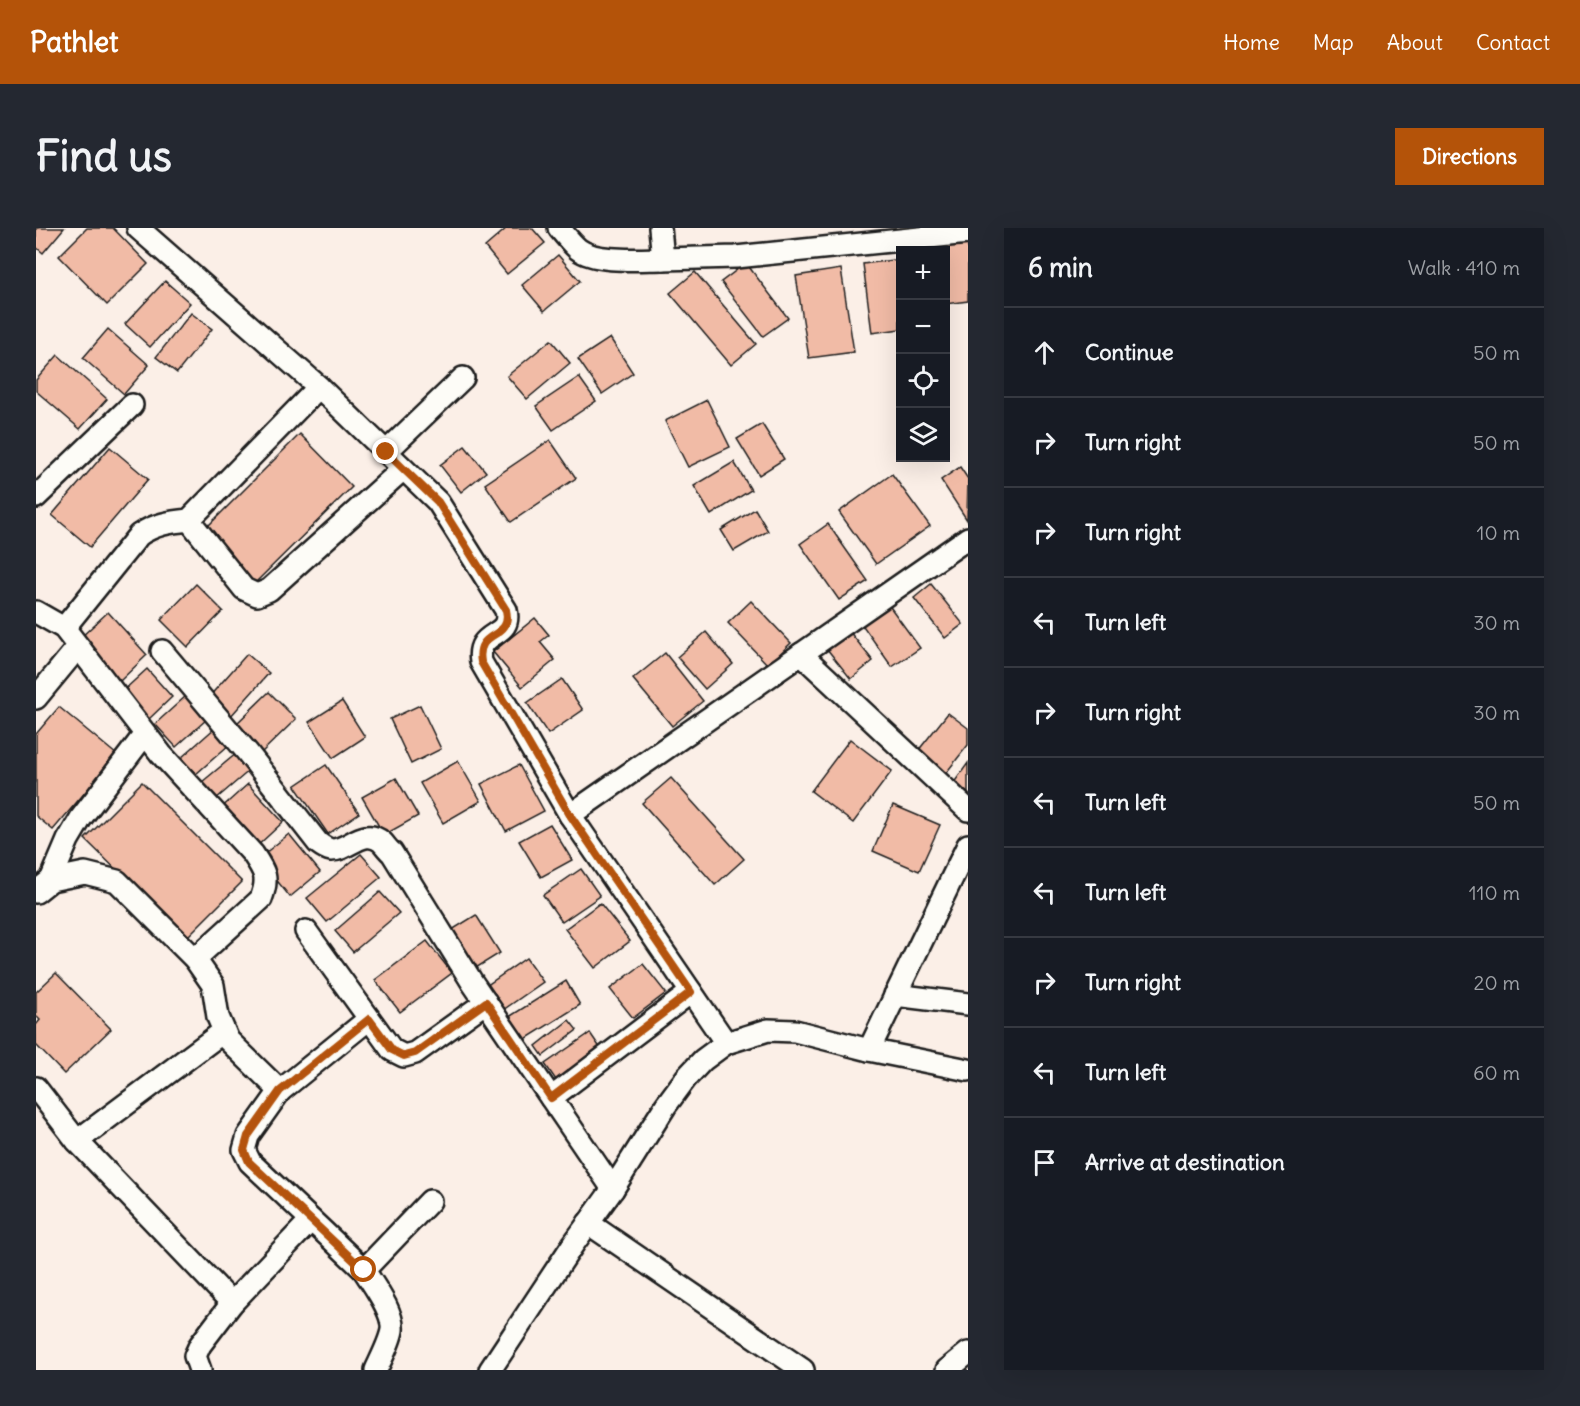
<!DOCTYPE html>
<html lang="en">
<head>
<meta charset="utf-8">
<style>
	body { margin:0; font-family:Delius,sans-serif; background:#242831; color:#f1f3f6 }
	.controls { position:absolute; right:18px; top:18px; display:grid; overflow:hidden; border-radius:0px; box-shadow:0 6px 24px #0002 }
	.controls button { width:54px; height:54px; display:grid; place-items:center; padding:0; border:0; border-bottom:2px solid #363941; background:#171b24; color:#f1f3f6; font:30px sans-serif }
	.stop { position:absolute; width:18px; height:18px; margin:-14px; border:4px solid #b45309; border-radius:50%; background:#fff }
	.stop.end { background:#b45309; border-color:#fff; box-shadow:0 2px 6px #0008 }
	.list { margin:0; padding:0; list-style:none }
	h2 { display:flex; justify-content:space-between; align-items:center; height:78px; margin:0; padding:0 24px; font-size:26px }
	h2 small { font-size:20px; font-weight:400; color:#9ea1a6 }
	.list li { display:grid; grid-template-columns:39px 1fr auto; gap:18px; align-items:center; box-sizing:border-box; height:90px; padding:0 24px; border-top:2px solid #363941 }
	.list b { display:block; font-size:22px; white-space:nowrap }
	.list em { font-size:20px; font-style:normal; color:#9ea1a6 }
	.icon { flex:none; width:33px; height:33px; fill:none; stroke:currentColor; stroke-width:2; stroke-linecap:round; stroke-linejoin:round }
	.map { position:relative; flex:none; width:932px; height:1142px; overflow:hidden; border-radius:0px }
	header { display:flex; align-items:center; gap:36px; box-sizing:border-box; height:84px; padding:0 30px; background:#b45309; color:#fff }
	header strong { font-size:28px }
	nav { display:flex; gap:33px; margin-inline-start:auto; font-size:21px }
	.intro { display:flex; align-items:center; justify-content:space-between; box-sizing:border-box; height:144px; padding:0 36px }
	h1 { margin:0; font-size:42px }
	.button { padding:15px 27px; border-radius:0px; background:#b45309; color:#fff; font-size:21px; font-weight:700 }
	main { display:flex; gap:36px; padding:0 36px }
	aside { flex:1; background:#171b24; border-radius:0px; box-shadow:0 6px 24px #0002 }
	.map>svg:first-child { display:block }
</style>
</head>
<body>
<header>
<strong>Pathlet</strong>
<nav><a>Home</a><a>Map</a><a>About</a><a>Contact</a></nav>
</header>
<div class="intro"><h1>Find us</h1><a class="button">Directions</a></div>
<main>
<div class="map">
<svg width="932" height="1142" viewBox="0 0 932 1142">
	<rect width="100%" height="100%" fill="#fbefe7"/>
	<filter id="ink" filterUnits="userSpaceOnUse"><feTurbulence type="fractalNoise" baseFrequency=".0167" numOctaves="2"/><feDisplacementMap in="SourceGraphic" scale="12" xChannelSelector="R" yChannelSelector="G"/><feConvolveMatrix kernelMatrix="1 2 1 2 8 2 1 2 1" color-interpolation-filters="sRGB"/></filter>
	<g filter="url(#ink)">
		<g fill="#f1bba6" stroke="#1c1c1c" stroke-width="1.5">
			<polygon points="0,0 28,0 7,25 0,19"/>
			<polygon points="51,0 77,0 112,36 71,77 23,28"/>
			<polygon points="471,0 496,0 509,15 471,46 449,19"/>
			<polygon points="932,13 932,73 909,76 909,22 879,22"/>
			<polygon points="522,27 544,53 508,83 486,57"/>
			<polygon points="864,31 864,101 836,105 827,36"/>
			<polygon points="710,35 752,90 727,108 685,54"/>
			<polygon points="805,41 818,124 773,130 760,48"/>
			<polygon points="659,44 720,116 695,137 634,65"/>
			<polygon points="129,53 154,75 114,119 89,96"/>
			<polygon points="155,85 176,101 141,145 120,129"/>
			<polygon points="72,101 113,137 88,166 47,130"/>
			<polygon points="574,110 597,145 566,166 542,131"/>
			<polygon points="515,112 534,135 491,171 471,148"/>
			<polygon points="22,127 71,171 44,201 0,163 0,152"/>
			<polygon points="543,149 560,173 517,202 500,178"/>
			<polygon points="671,172 694,219 652,239 629,193"/>
			<polygon points="726,196 748,231 723,247 701,211"/>
			<polygon points="264,206 316,259 219,355 167,303"/>
			<polygon points="514,212 540,250 475,294 449,256"/>
			<polygon points="429,218 450,244 425,264 404,237"/>
			<polygon points="74,219 112,251 54,319 16,287"/>
			<polygon points="698,234 715,262 675,287 658,258"/>
			<polygon points="924,239 932,251 931,292 905,252"/>
			<polygon points="856,246 894,298 840,336 803,284"/>
			<polygon points="719,281 732,303 698,323 685,302"/>
			<polygon points="792,296 832,353 803,372 764,316"/>
			<polygon points="160,356 187,383 152,419 125,392"/>
			<polygon points="895,356 927,396 909,410 878,370"/>
			<polygon points="715,373 755,415 732,437 692,395"/>
			<polygon points="852,376 884,420 856,439 825,395"/>
			<polygon points="72,384 111,427 84,453 44,410"/>
			<polygon points="499,390 513,407 504,414 519,432 486,459 457,424"/>
			<polygon points="813,403 837,433 815,451 791,421"/>
			<polygon points="670,404 697,436 669,461 641,429"/>
			<polygon points="629,425 667,473 636,498 597,451"/>
			<polygon points="211,426 233,445 194,489 172,470"/>
			<polygon points="111,441 136,469 113,491 87,463"/>
			<polygon points="526,451 547,482 512,506 491,475"/>
			<polygon points="233,464 260,491 224,526 197,499"/>
			<polygon points="150,468 171,491 140,519 119,496"/>
			<polygon points="306,473 329,509 297,530 273,494"/>
			<polygon points="384,477 405,521 375,536 354,491"/>
			<polygon points="23,479 81,527 17,602 0,588 0,506"/>
			<polygon points="912,485 932,500 932,517 906,550 878,528"/>
			<polygon points="180,499 194,516 160,546 145,530"/>
			<polygon points="814,511 856,543 817,595 775,563"/>
			<polygon points="201,525 215,541 180,571 166,554"/>
			<polygon points="422,533 445,573 407,595 384,555"/>
			<polygon points="932,535 932,567 917,556"/>
			<polygon points="290,537 323,585 292,606 259,558"/>
			<polygon points="483,537 508,583 470,603 445,556"/>
			<polygon points="360,550 382,588 348,607 326,569"/>
			<polygon points="635,550 708,631 679,657 606,575"/>
			<polygon points="106,554 206,654 150,710 49,611"/>
			<polygon points="212,556 247,594 218,621 183,582"/>
			<polygon points="857,577 904,597 883,643 837,623"/>
			<polygon points="514,596 536,632 505,649 483,613"/>
			<polygon points="253,606 284,644 254,669 223,630"/>
			<polygon points="325,626 345,649 291,694 271,670"/>
			<polygon points="545,641 564,668 526,694 507,667"/>
			<polygon points="344,664 363,685 317,724 299,703"/>
			<polygon points="564,675 594,713 559,740 529,701"/>
			<polygon points="440,687 464,725 435,743 411,705"/>
			<polygon points="391,713 416,745 364,784 339,752"/>
			<polygon points="490,730 507,754 467,782 450,758"/>
			<polygon points="607,736 630,765 597,790 574,761"/>
			<polygon points="20,745 75,801 28,846 0,817 0,797 4,792 0,788 0,764"/>
			<polygon points="530,753 544,777 488,812 473,789"/>
			<polygon points="533,792 541,802 507,828 500,818"/>
			<polygon points="554,805 567,824 522,855 509,836"/>
		</g>
		<g fill="none" stroke-linecap="round" stroke-linejoin="round">
			<g stroke="#1c1c1c" stroke-width="26">
				<g id="minor">
					<path d="M102,0L283,159L402,274L470,382C477,412 439,400 445,434L534,587L690,815"/>
					<path d="M523,0C529,7 535,15 542,21C560,35 605,31 627,31"/>
					<polyline points="624,0 627,31 700,29 932,5"/>
					<polyline points="350,224 427,150"/>
					<polyline points="0,269 96,177"/>
					<polyline points="153,292 208,361 221,367 233,362 367,241"/>
					<path d="M0,384L28,400L125,526L217,626C229,644 233,650 225,671L159,731"/>
					<path d="M28,400L103,307C119,296 134,294 153,292L283,159"/>
					<path d="M126,423L211,524L282,615C286,618 290,621 295,622C312,623 328,598 346,614C349,617 352,622 356,625L436,754L577,961"/>
					<polyline points="765,426 932,582"/>
					<polyline points="0,470 42,419"/>
					<polyline points="534,587 932,310"/>
					<polyline points="15,652 32,612 45,590 109,506"/>
					<polyline points="0,664 15,652 49,645 81,653 159,731 177,757 182,789 192,812 244,863 333,791"/>
					<polyline points="270,703 356,822 368,828 379,825 450,774"/>
					<polyline points="859,767 932,776"/>
					<polyline points="188,803 41,913 196,1075"/>
					<polyline points="833,822 932,617"/>
					<polyline points="0,860 41,913"/>
					<polyline points="244,863 212,908 208,922 214,934 328,1042"/>
					<polyline points="515,870 655,764"/>
					<polyline points="552,995 767,1142"/>
					<polyline points="164,1142 159,1128 164,1117 196,1075 275,992"/>
					<path d="M340,1142C345,1131 354,1114 356,1102C358,1084 337,1057 328,1042L394,973"/>
					<polyline points="454,1142 538,1015 577,961 630,877 650,850 667,832 690,815 732,802 759,803 833,822 932,842"/>
					<polyline points="911,1142 932,1125"/>
				</g>
			</g>
			<use href="#minor" stroke="#fdfcf7" stroke-width="21"/>
		</g>
	</g>
	<g fill="none" stroke-linecap="round" stroke-linejoin="round" filter="url(#ink)">
		<path stroke="#b45309" stroke-width="8" d="M328,1042L213,934L208,922L212,908L244,863L333,791L356,822L368,828L379,825L450,774L515,870L655,764L534,587L445,434C439,400 477,413 470,382L402,274L350,224"/>
	</g>
</svg>
<div class="controls">
<button>+</button>
<button>−</button>
<button><svg class="icon" aria-label="locate" viewBox="0 0 24 24"><circle cx="12" cy="12" r="6"/><path d="M12 2v4M12 18v4M2 12h4M18 12h4"/></svg></button>
<button><svg class="icon" aria-label="layers" viewBox="0 0 24 24"><path d="M12 4l9 5-9 5-9-5zM3 14l9 5 9-5"/></svg></button>
</div>
<div class="stop" style="left:328px;top:1042px"></div>
<div class="stop end" style="left:350px;top:224px"></div>
</div>
<aside>
<h2>6 min<small>Walk · 410 m</small></h2>
<ul class="list">
<li><svg class="icon" aria-label="ahead" viewBox="0 0 24 24"><path d="M12 20V5M6 11l6-6 6 6"/></svg><div><b>Continue</b></div><em>50 m</em></li>
<li><svg class="icon" aria-label="right" viewBox="0 0 24 24"><path d="M7 20v-9h11M14 6l5 5-5 5"/></svg><div><b>Turn right</b></div><em>50 m</em></li>
<li><svg class="icon" aria-label="right" viewBox="0 0 24 24"><path d="M7 20v-9h11M14 6l5 5-5 5"/></svg><div><b>Turn right</b></div><em>10 m</em></li>
<li><svg class="icon" aria-label="left" viewBox="0 0 24 24"><path d="M17 20v-9H6M10 6l-5 5 5 5"/></svg><div><b>Turn left</b></div><em>30 m</em></li>
<li><svg class="icon" aria-label="right" viewBox="0 0 24 24"><path d="M7 20v-9h11M14 6l5 5-5 5"/></svg><div><b>Turn right</b></div><em>30 m</em></li>
<li><svg class="icon" aria-label="left" viewBox="0 0 24 24"><path d="M17 20v-9H6M10 6l-5 5 5 5"/></svg><div><b>Turn left</b></div><em>50 m</em></li>
<li><svg class="icon" aria-label="left" viewBox="0 0 24 24"><path d="M17 20v-9H6M10 6l-5 5 5 5"/></svg><div><b>Turn left</b></div><em>110 m</em></li>
<li><svg class="icon" aria-label="right" viewBox="0 0 24 24"><path d="M7 20v-9h11M14 6l5 5-5 5"/></svg><div><b>Turn right</b></div><em>20 m</em></li>
<li><svg class="icon" aria-label="left" viewBox="0 0 24 24"><path d="M17 20v-9H6M10 6l-5 5 5 5"/></svg><div><b>Turn left</b></div><em>60 m</em></li>
<li><svg class="icon" aria-label="arrive" viewBox="0 0 24 24"><path d="M6 21V4h12l-3 4 3 4H6"/></svg><div><b>Arrive at destination</b></div></li>
</ul>
</aside>
</main>
</body>
</html>
